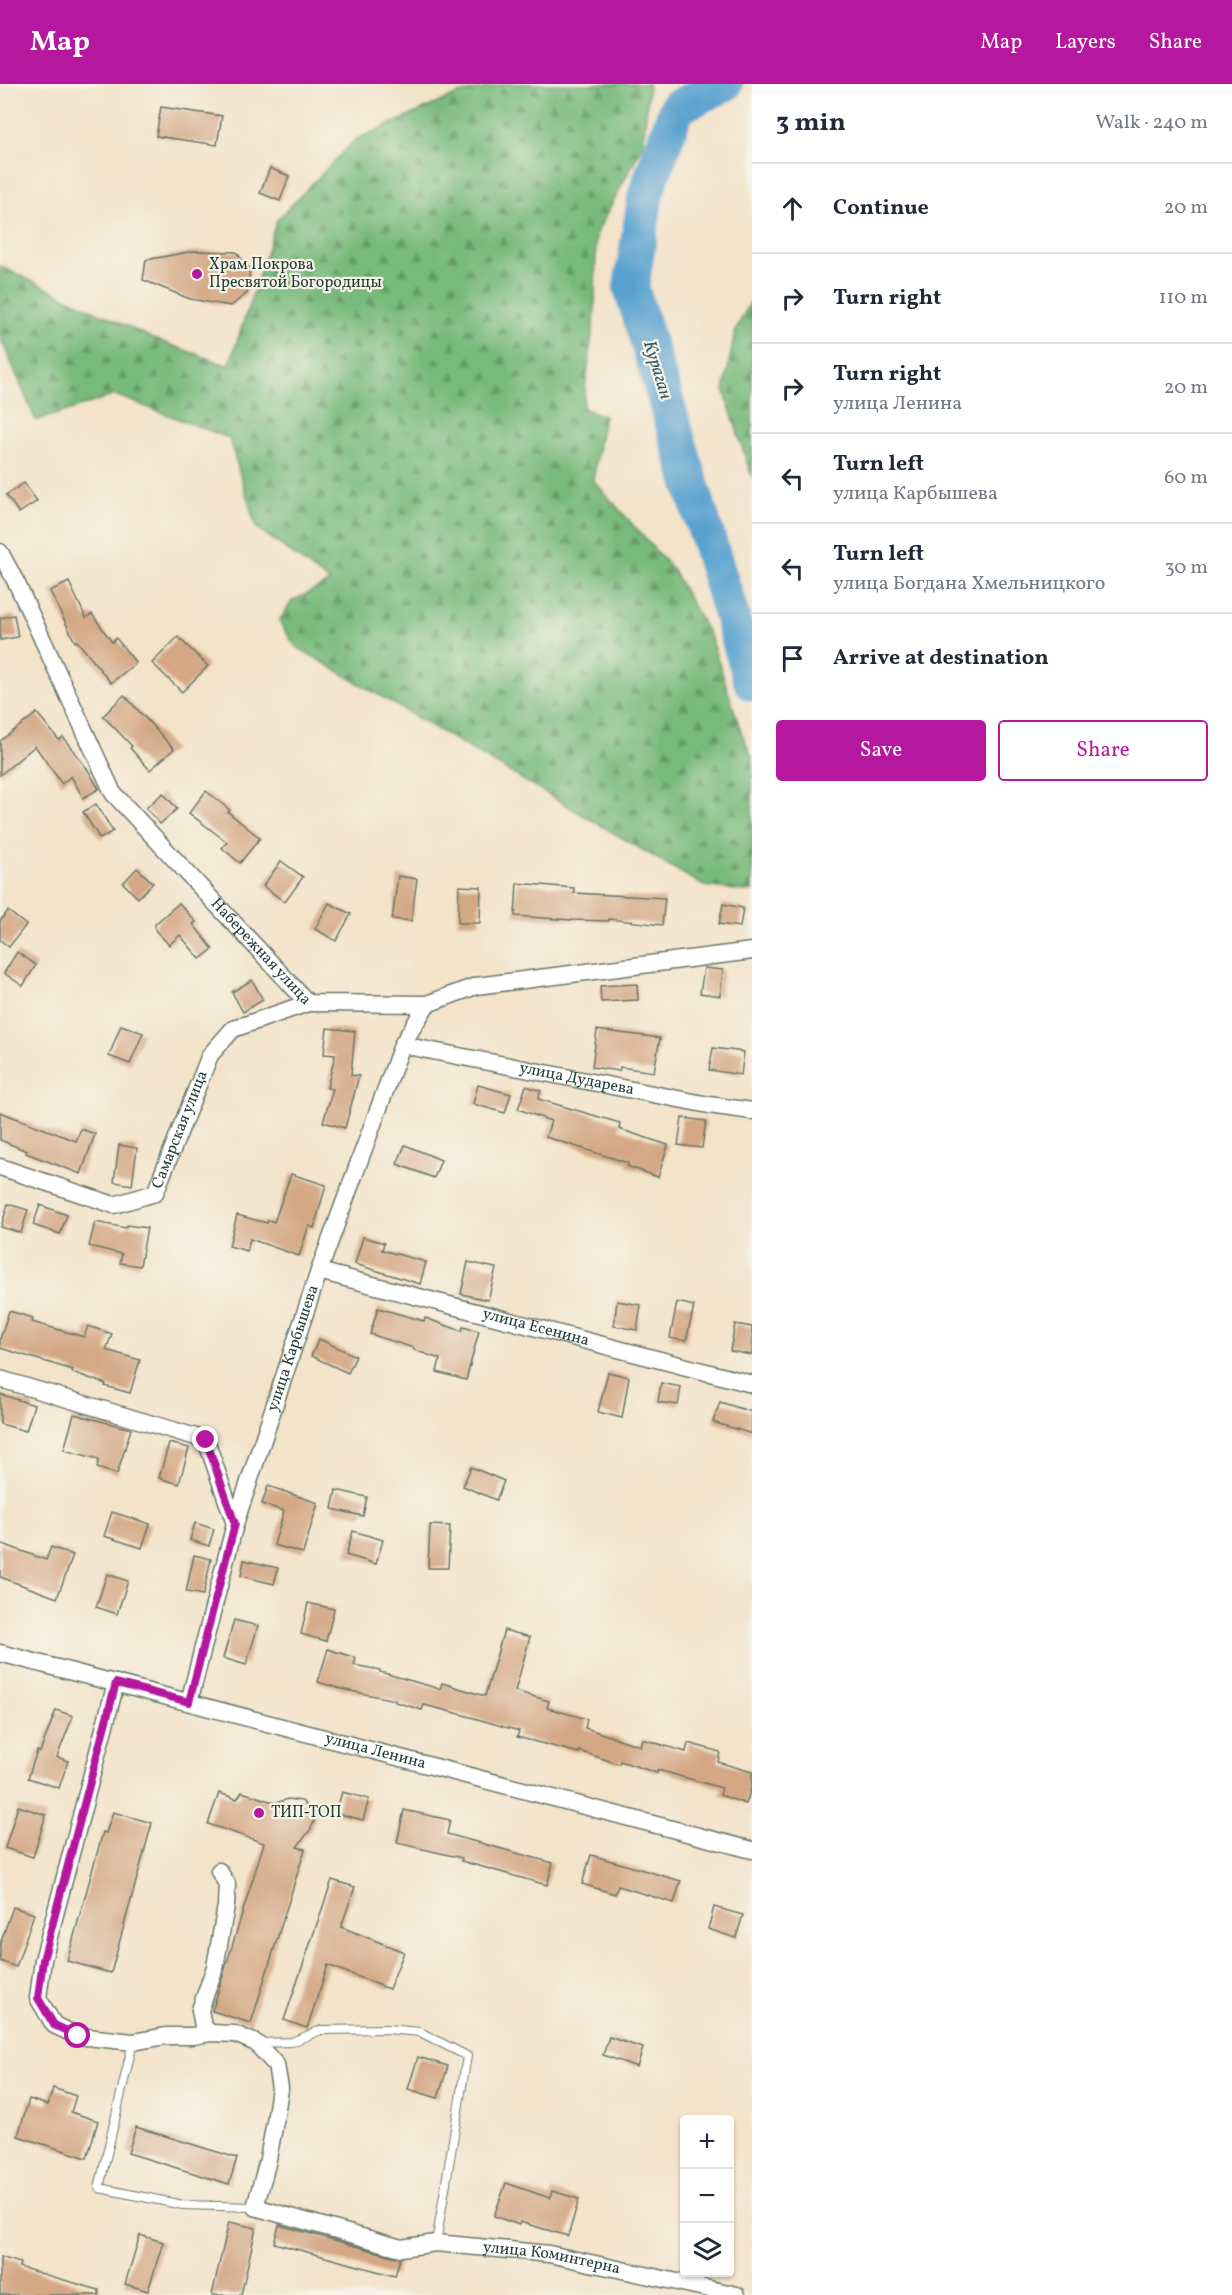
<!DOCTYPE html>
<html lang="en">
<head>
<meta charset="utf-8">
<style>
	body { margin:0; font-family:Vollkorn,serif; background:#f2f2f3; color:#1f2937 }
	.controls { position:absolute; right:18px; bottom:18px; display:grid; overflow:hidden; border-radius:6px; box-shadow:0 2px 4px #0004 }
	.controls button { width:54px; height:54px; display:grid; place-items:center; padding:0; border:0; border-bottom:2px solid #e0e1e3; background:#fff; color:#1f2937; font:30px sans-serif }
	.stop { position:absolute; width:18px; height:18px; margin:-14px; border:4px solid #b5179e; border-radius:50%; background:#fff }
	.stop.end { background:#b5179e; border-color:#fff; box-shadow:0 2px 6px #0008 }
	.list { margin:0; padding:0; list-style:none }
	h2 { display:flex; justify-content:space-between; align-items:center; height:78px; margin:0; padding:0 24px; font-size:26px }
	h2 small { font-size:20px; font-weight:400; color:#747a83 }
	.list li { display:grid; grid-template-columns:39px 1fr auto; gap:18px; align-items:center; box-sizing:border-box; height:90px; padding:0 24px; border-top:2px solid #e0e1e3 }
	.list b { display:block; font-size:22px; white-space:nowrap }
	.list p { margin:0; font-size:20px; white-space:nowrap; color:#747a83 }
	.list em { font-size:20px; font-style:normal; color:#747a83 }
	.actions { display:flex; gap:12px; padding:18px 24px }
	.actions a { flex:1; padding:14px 0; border:2px solid #b5179e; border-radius:6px; text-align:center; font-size:21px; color:#b5179e }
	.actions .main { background:#b5179e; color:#fff }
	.icon { flex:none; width:33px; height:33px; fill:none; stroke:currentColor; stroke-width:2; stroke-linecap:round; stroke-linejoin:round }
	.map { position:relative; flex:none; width:752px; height:2211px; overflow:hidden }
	header { display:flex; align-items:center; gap:36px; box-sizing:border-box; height:84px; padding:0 30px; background:#b5179e; color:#fff }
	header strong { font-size:28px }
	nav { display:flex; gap:33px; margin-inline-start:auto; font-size:21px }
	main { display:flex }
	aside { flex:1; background:#fff }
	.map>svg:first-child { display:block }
</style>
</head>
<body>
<header>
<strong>Map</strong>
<nav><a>Map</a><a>Layers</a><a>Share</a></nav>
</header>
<main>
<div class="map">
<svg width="752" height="2211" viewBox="0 0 752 2211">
	<defs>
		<pattern id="forest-firs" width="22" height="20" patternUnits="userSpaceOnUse" patternTransform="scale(1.5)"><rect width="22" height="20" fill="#78ba7c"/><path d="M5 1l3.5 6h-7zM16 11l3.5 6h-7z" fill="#629866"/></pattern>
	</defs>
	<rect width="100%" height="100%" fill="#f7f3e8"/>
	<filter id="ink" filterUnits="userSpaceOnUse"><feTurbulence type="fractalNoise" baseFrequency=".0167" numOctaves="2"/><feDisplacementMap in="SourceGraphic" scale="12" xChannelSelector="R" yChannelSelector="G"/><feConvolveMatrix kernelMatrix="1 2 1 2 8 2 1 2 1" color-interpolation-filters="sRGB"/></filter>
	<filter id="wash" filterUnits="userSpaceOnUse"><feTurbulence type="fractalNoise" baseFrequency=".008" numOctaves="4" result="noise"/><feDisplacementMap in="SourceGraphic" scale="24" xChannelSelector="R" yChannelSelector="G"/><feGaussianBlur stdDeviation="1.35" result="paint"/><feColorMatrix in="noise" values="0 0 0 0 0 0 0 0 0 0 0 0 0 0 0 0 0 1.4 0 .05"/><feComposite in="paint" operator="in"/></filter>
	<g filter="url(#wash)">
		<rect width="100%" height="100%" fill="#f3e3c9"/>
		<g fill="url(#forest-firs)" stroke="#4c7c58" stroke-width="1.5">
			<polygon points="506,0 649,0 643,61 596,150 595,225 583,324 604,332 593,396 672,485 710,552 741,647 752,673 752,808 704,802 295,562 279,537 292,517 330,498 256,443 229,354 115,311 36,337 0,252 0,182 154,255 229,282 277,136 355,56 458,10"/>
			<polygon points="752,215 752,394 724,306 735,247"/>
		</g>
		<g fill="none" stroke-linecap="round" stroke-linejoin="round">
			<polyline stroke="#58a1cf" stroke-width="36" points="725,0 677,23 646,109 631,203 752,599"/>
		</g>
		<g id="blocks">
			<g fill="#d4a885">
				<polygon points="161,23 222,32 217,61 156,52"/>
				<polygon points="270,84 289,92 280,117 260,109"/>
				<polygon points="194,167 236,168 250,185 247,209 231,222 190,215 143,196 146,176"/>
				<polygon points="24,399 37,417 19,429 6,411"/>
				<polygon points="69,498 86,534 92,530 112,558 116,554 136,579 111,599 77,557 75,558 50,507"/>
				<polygon points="14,531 18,553 0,556 0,534"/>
				<polygon points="178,553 208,582 182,608 152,579"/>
				<polygon points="124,611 174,665 150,686 130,664 132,662 103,632"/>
				<polygon points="37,629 59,656 63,653 88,686 99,705 83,714 71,692 62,700 35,662 0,691 0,657"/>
				<polygon points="206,707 230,726 228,728 260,754 240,779 222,764 227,758 189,729"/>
				<polygon points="163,709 177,725 160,740 146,724"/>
				<polygon points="96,720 113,747 100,755 83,728"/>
				<polygon points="281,777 303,793 285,818 263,802"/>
				<polygon points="137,784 153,799 138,814 123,799"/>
				<polygon points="398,792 417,795 411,837 392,835"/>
				<polygon points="517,799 574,804 574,809 665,814 662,841 609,835 609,837 572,836 515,832"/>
				<polygon points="459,802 481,803 480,839 458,839"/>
				<polygon points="179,819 196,838 193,840 213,865 200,875 180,851 169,861 155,846 155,840"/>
				<polygon points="329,819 351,830 336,857 315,845"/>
				<polygon points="723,820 743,824 740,843 719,840"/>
				<polygon points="8,827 26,841 9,863 0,856 0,837"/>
				<polygon points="17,868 36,881 23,902 4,889"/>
				<polygon points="704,884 723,886 720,912 700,909"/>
				<polygon points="252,896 263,916 243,928 232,908"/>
				<polygon points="637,900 638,916 601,918 600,902"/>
				<polygon points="121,941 143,949 130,980 109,972"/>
				<polygon points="327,944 355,947 351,991 359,992 345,1044 323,1038 333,1005 327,1004 335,971 324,970"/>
				<polygon points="597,946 660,954 654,988 620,983 619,987 592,983"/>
				<polygon points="713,964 744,968 741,991 709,986"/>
				<polygon points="478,1001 511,1010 505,1029 473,1020"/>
				<polygon points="526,1002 541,1007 538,1015 620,1039 619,1045 668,1061 658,1093 627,1082 628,1079 546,1053 551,1037 518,1025"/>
				<polygon points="0,1028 76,1057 81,1045 95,1050 81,1090 26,1069 27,1067 0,1056"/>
				<polygon points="682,1034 706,1037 702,1064 678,1061"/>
				<polygon points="119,1061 137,1064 132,1101 114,1098"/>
				<polygon points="405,1061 441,1076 434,1094 397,1080"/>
				<polygon points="291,1090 326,1101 314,1144 309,1142 299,1172 250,1155 247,1167 229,1162 237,1131 267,1139 268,1136 274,1138"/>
				<polygon points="8,1120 28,1126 21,1149 1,1143"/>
				<polygon points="40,1121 67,1131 60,1150 33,1141"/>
				<polygon points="95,1138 126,1144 127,1141 147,1144 140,1182 120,1179 122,1170 89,1162"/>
				<polygon points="363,1153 384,1159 382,1166 426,1178 420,1200 355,1180"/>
				<polygon points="468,1178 496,1184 488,1216 461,1210"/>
				<polygon points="617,1217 641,1221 637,1246 614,1242"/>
				<polygon points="677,1218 694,1222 686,1257 670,1254"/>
				<polygon points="378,1224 424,1237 425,1234 462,1247 463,1243 479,1247 466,1296 437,1288 440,1275 414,1266 414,1264 370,1250"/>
				<polygon points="9,1227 33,1234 32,1238 84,1253 88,1242 112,1250 106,1266 140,1276 130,1309 105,1302 106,1300 72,1288 73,1286 0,1264 0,1255"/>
				<polygon points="735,1240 752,1243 752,1271 730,1267"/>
				<polygon points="319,1255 356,1272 348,1289 311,1272"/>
				<polygon points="608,1288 629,1293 622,1334 598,1328"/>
				<polygon points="661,1299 681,1303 678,1321 658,1318"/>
				<polygon points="0,1310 34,1321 26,1347 0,1340"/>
				<polygon points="720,1318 752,1328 752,1350 713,1338"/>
				<polygon points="74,1330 131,1345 117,1390 97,1384 99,1375 64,1366"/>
				<polygon points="169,1359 189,1364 179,1400 159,1394"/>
				<polygon points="471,1383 504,1397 496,1416 463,1402"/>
				<polygon points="268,1402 318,1419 303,1469 274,1461 284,1427 262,1420"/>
				<polygon points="336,1406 367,1413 363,1432 332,1425"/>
				<polygon points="112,1428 150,1440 142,1464 104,1452"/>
				<polygon points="195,1439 214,1445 209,1462 190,1456"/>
				<polygon points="430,1441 450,1442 448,1484 428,1484"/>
				<polygon points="353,1447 383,1456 376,1480 346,1471"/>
				<polygon points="0,1459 46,1476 51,1463 73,1471 57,1514 0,1493"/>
				<polygon points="194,1471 211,1475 203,1511 186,1508"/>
				<polygon points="244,1476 278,1484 274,1500 241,1492"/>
				<polygon points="107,1490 128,1497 117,1530 96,1523"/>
				<polygon points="308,1519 334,1525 326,1557 301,1550"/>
				<polygon points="234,1536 258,1542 246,1581 223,1574"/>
				<polygon points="504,1546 530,1553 515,1607 549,1617 547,1624 587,1635 585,1644 640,1662 642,1655 686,1668 688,1659 720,1668 718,1678 752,1688 752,1701 746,1720 720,1711 722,1704 658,1686 657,1689 620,1677 619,1680 579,1667 579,1669 517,1653 519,1647 460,1630 424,1621 422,1626 395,1618 395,1616 341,1605 318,1598 328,1565 356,1574 354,1581 380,1586 380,1588 440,1605 442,1599 485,1612"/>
				<polygon points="56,1626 73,1632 57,1673 68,1677 59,1704 28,1694 37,1667 40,1668"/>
				<polygon points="242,1708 276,1719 288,1715 302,1717 316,1732 311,1745 297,1763 305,1765 251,1939 212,1927 264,1759 208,1740 219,1709 237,1715"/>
				<polygon points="342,1708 369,1715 363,1736 336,1729"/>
				<polygon points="18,1722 46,1731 33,1773 5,1764"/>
				<polygon points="404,1726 450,1736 447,1750 553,1779 547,1801 461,1777 462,1774 397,1759"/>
				<polygon points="113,1728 152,1739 111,1889 67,1877 103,1748 106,1749"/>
				<polygon points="591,1771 681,1797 674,1819 618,1802 615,1810 582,1800"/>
				<polygon points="332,1796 355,1803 341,1843 404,1868 389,1905 328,1881 307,1944 284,1936"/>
				<polygon points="13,1823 34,1830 16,1883 0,1877 0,1860"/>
				<polygon points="714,1823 743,1831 736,1854 708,1845"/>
				<polygon points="609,1953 643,1964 637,1983 603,1971"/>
				<polygon points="418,1973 448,1982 438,2014 408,2005"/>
				<polygon points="53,2004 76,2012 71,2028 98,2037 87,2074 18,2052 29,2015 48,2021"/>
				<polygon points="136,2043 237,2074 229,2100 128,2069"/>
				<polygon points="506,2099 550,2114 552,2107 579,2115 568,2152 520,2138 519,2141 494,2132"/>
				<polygon points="229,2138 256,2144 241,2211 212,2211"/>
				<polygon points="279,2141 400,2174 395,2192 274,2159"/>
				<polygon points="140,2151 163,2158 148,2207 125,2200"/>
				<polygon points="0,2173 20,2179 19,2183 99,2206 99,2211 0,2211"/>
			</g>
		</g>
	</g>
	<g filter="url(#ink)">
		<use href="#blocks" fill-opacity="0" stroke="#697768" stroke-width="1.5"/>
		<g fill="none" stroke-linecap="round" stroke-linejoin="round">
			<g stroke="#697768" stroke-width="10">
				<g id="lane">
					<polyline points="133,1958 99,2104 183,2121 255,2123"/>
					<polyline points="257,1959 292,1958 321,1946 387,1945 420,1948 467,1972 436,2159"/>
				</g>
			</g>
			<g stroke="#697768" stroke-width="19">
				<g id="street">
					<path id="s1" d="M0,468L17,500L113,709L308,919L427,920L476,902L752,867"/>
					<path id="s2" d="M402,961L709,1021L752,1027"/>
					<path id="s3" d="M0,1083L114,1121L155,1109L210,971L233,945L308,919"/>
					<path id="s4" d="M319,1187L752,1300"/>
					<polyline points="0,1295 206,1356 235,1440"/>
					<path id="s5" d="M0,1569L752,1766"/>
					<path id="s6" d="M116,1599L43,1876L38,1914L54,1941L78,1952L133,1958L166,1952H193L210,1949L235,1950L256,1959L276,1981L280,2004L275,2038L267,2080L255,2123L401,2164L436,2159L549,2170L737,2211"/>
					<path id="s7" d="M189,1618L235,1440L319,1187L402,961L427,920"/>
					<polyline points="210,1949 203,1942 200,1926 215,1883 226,1822 227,1800 219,1787"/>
				</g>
			</g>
			<use href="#lane" stroke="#fff" stroke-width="8"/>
			<use href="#street" stroke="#fff" stroke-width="16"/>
		</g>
	</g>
	<g fill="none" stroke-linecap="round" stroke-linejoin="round" filter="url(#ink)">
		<polyline stroke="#b5179e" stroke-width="8" points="78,1952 54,1941 38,1914 43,1876 116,1599 189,1618 235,1440 206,1356"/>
	</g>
	<g fill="#b5179e" stroke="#f7f3e8" stroke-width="2">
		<circle cx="197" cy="190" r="6"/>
		<circle cx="259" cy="1729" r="6"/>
	</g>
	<g text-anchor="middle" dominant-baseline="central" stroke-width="4.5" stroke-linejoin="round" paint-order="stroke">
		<g font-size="16" fill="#1f3d34" stroke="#f7f3e8" text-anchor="start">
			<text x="209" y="181">Храм Покрова<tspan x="209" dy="18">Пресвятой Богородицы</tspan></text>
			<text x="271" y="1729">ТИП-ТОП</text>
		</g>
		<g font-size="16" fill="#1f3d34" stroke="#f7f3e8">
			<text stroke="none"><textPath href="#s1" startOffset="483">Набережная улица</textPath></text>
			<text stroke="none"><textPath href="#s2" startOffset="178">улица Дударева</textPath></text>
			<text stroke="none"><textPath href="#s3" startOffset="231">Самарская улица</textPath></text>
			<text stroke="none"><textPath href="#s4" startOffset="224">улица Есенина</textPath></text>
			<text stroke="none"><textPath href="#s7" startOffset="369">улица Карбышева</textPath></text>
			<text stroke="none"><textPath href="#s5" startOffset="388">улица Ленина</textPath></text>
			<text stroke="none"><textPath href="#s6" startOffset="1042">улица Коминтерна</textPath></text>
		</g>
		<g font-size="18" font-style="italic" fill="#305b62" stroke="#f7f3e8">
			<text transform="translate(657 286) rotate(73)">Кураган</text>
		</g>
	</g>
</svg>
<div class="controls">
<button>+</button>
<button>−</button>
<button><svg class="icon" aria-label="layers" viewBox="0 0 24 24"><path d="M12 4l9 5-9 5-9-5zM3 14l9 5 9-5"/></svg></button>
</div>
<div class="stop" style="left:78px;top:1952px"></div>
<div class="stop end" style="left:206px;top:1356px"></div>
</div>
<aside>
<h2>3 min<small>Walk · 240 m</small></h2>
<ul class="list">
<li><svg class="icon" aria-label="ahead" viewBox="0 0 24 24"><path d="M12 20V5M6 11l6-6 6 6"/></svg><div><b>Continue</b></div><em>20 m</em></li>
<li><svg class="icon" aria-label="right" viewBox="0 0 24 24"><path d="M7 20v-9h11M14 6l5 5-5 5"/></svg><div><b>Turn right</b></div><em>110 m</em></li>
<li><svg class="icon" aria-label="right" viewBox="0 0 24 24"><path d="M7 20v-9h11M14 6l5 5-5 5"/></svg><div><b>Turn right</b><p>улица Ленина</p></div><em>20 m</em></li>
<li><svg class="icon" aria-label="left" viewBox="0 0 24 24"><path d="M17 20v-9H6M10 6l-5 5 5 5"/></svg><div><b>Turn left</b><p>улица Карбышева</p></div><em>60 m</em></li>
<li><svg class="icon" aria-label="left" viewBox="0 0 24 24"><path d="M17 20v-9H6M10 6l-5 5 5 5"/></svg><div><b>Turn left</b><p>улица Богдана Хмельницкого</p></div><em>30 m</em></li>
<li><svg class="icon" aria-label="arrive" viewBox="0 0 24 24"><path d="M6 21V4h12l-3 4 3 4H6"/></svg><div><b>Arrive at destination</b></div></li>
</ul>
<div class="actions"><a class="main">Save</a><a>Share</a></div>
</aside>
</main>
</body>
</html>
